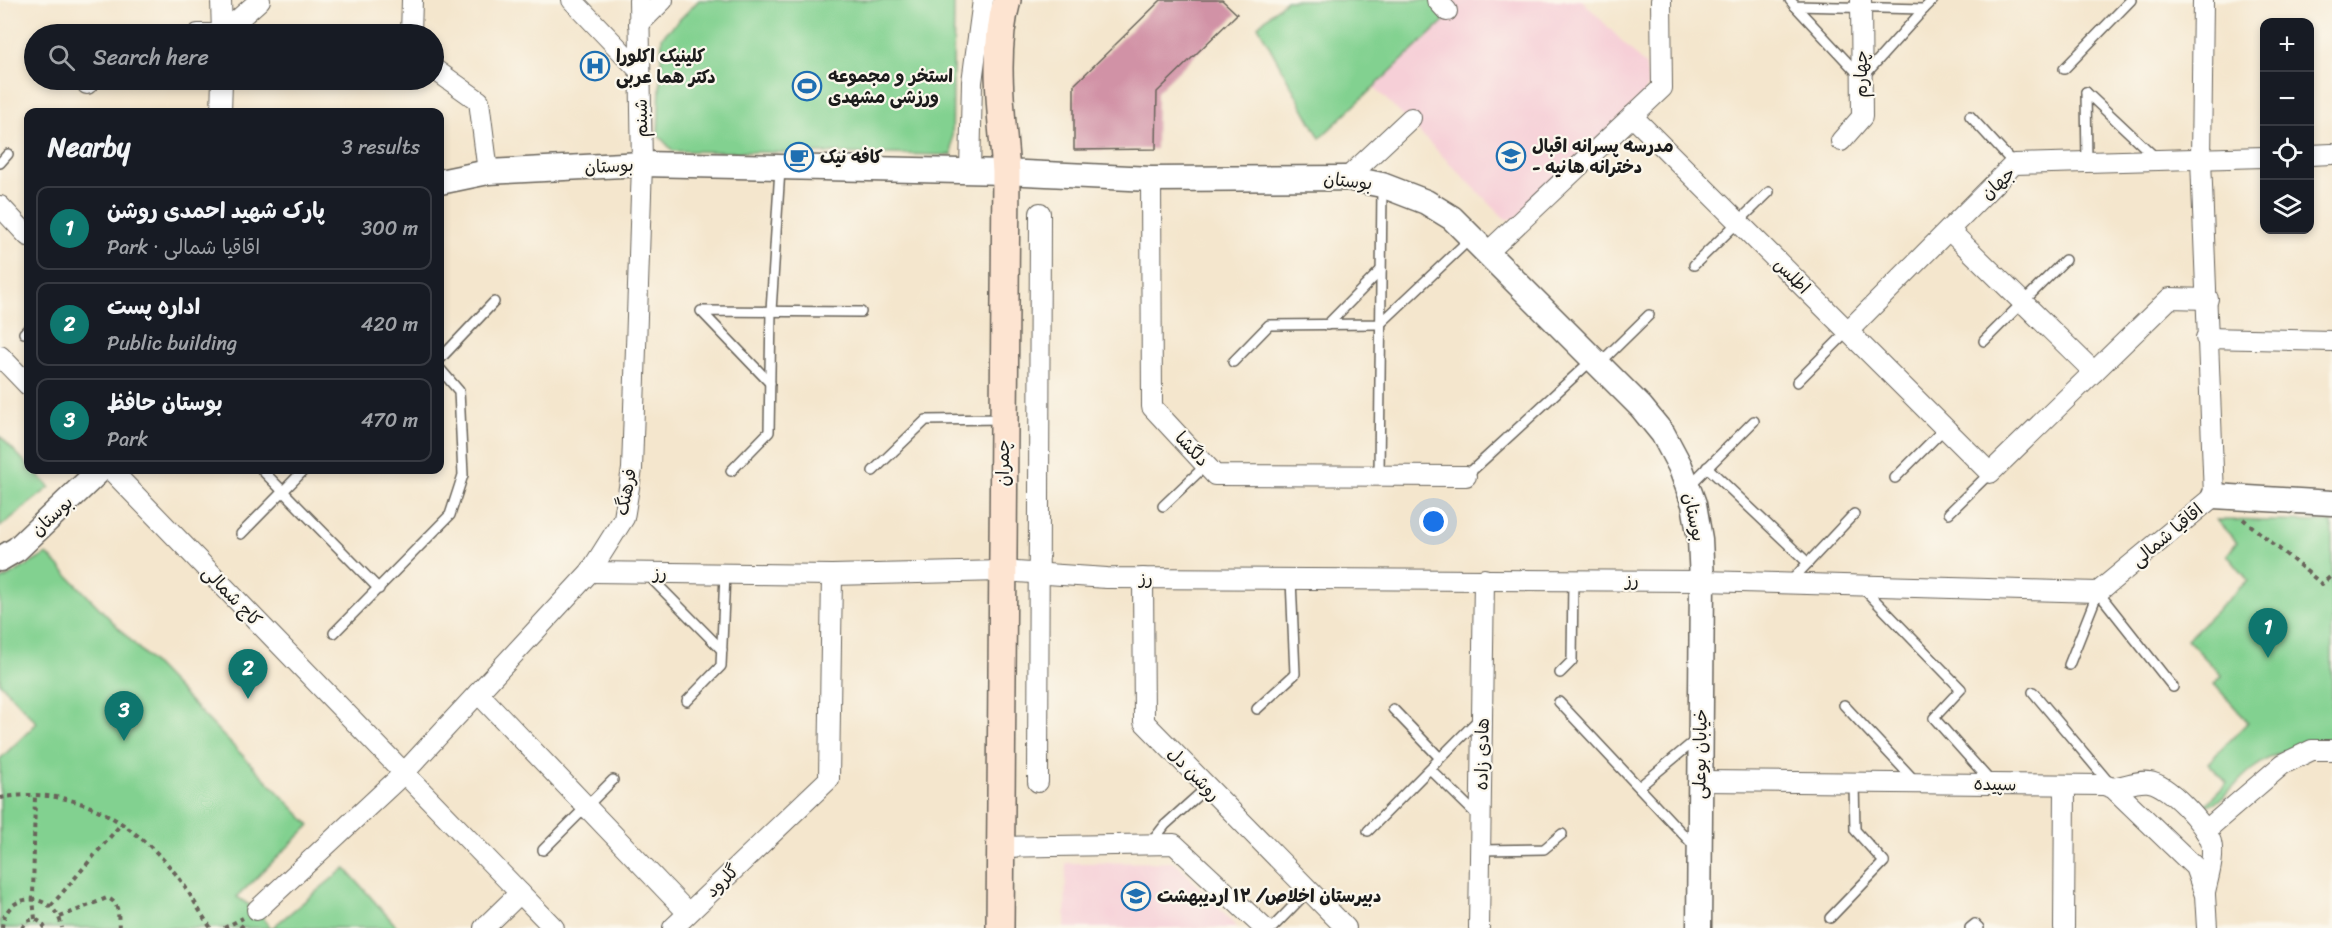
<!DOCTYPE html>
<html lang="en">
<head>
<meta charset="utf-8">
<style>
	body { margin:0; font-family:Sriracha,"Playpen Sans Arabic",sans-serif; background:#242831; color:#f1f3f6 }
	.controls { position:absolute; right:18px; top:18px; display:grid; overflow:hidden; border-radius:12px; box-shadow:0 3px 9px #0003 }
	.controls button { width:54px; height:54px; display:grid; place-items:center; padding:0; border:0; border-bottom:2px solid #363941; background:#171b24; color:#f1f3f6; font:30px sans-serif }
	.you { position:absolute; left:1434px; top:522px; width:21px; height:21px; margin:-15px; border:4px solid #fff; border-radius:50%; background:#1a73e8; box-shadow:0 0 0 9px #1a73e833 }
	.badge { display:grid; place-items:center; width:39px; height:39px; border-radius:50%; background:#0f766e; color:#fff; font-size:20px; font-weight:700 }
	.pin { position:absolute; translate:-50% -50px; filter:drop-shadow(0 2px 3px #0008) }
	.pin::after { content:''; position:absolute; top:32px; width:21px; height:18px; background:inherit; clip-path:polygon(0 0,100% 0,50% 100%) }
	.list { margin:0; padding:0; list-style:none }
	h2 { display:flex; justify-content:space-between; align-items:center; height:78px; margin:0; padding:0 24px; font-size:26px }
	h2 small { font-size:20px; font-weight:400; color:#9ea1a6 }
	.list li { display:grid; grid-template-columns:39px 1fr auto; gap:18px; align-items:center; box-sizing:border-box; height:84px; margin:0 12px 12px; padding:0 12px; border:2px solid #363941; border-radius:12px }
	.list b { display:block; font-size:22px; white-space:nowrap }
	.list p { margin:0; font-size:20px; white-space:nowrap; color:#9ea1a6 }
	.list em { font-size:20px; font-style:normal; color:#9ea1a6 }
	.icon { flex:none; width:33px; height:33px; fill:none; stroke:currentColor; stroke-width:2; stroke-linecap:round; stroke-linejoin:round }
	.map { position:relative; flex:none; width:2332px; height:928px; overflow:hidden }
	.search { position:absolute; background:#171b24; box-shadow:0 3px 9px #0003; left:24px; top:24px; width:420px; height:66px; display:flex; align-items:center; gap:15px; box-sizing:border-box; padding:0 21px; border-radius:33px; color:#9ea1a6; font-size:22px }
	.panel { position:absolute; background:#171b24; box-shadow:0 3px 9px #0003; left:24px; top:108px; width:420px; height:366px; border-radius:12px }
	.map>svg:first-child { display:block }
</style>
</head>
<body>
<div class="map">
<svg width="2332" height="928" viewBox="0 0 2332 928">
	<rect width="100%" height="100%" fill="#fbf7ec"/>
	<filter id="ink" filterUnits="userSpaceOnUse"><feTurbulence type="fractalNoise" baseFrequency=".0167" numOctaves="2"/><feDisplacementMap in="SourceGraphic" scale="12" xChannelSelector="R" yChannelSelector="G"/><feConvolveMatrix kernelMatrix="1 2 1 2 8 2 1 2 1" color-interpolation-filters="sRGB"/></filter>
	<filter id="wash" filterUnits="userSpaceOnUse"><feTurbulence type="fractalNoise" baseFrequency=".008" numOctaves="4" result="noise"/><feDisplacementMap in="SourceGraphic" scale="24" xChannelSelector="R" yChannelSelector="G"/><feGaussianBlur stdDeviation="1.35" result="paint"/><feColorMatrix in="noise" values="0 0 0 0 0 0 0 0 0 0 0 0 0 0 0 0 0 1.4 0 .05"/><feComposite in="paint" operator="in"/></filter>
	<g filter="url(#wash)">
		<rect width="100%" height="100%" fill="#f4e6cd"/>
		<g fill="#f6cfd7">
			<polygon points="1441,0 1582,0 1646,66 1648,85 1645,93 1515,219 1505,219 1374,87 1452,13"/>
			<polygon points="1175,862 1238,928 1065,928 1066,863"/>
		</g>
		<g fill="#82d190" stroke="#4f7656" stroke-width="1.5">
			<polygon points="699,0 954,0 952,155 673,151 658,135 662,37"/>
			<polygon points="1286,0 1431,0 1448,17 1320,138 1258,26"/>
			<polygon points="0,436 28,465 28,470 33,470 50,487 0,527"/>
			<path d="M2216,520L2332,522V745C2299,745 2278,749 2250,771C2232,785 2228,801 2204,806L2227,783L2208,763L2248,722L2214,684L2222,676L2187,639L2248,580L2227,555L2237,542Z"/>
			<polygon points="47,554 310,825 237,897 257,910 271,928 0,928 0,759 37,723 0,683 0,581"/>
			<polygon points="345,868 398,928 272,928"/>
		</g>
		<g id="blocks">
			<polygon fill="#d192a6" points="1161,0 1222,0 1237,14 1157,92 1156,149 1074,150 1074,85"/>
		</g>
	</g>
	<g filter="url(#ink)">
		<use href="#blocks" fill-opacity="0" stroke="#68635a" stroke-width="1.5"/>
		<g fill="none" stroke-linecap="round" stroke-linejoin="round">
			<g stroke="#68635a" stroke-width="12">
				<g id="service">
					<polyline points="1790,0 1795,6 1924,9 1933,0"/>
					<polyline points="1795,6 1862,78 1924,9"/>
					<polyline points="2064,69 2131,0"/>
					<polyline points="2086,92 2156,158"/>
					<polyline points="2086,92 2087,162"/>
					<polyline points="1970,116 2014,164"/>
					<polyline points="0,163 8,154"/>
					<polyline points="1694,265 1769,192"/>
					<polyline points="1327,325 1381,270"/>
					<polyline points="24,333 28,329"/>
					<polyline points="1984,341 2065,260"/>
					<polyline points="440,359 494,302"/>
					<polyline points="1233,362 1269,325 1380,324 1471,238"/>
					<polyline points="1599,364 1649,315"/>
					<polyline points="1797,382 1848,331"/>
					<polyline points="770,383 701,311 861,312"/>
					<polyline points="1707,467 1808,563"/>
					<polyline points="262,470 379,589"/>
					<polyline points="731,471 769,432 771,311 780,169"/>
					<polyline points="873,471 926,420 1003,419"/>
					<polyline points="1379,475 1382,187"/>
					<polyline points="1466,476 1592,360"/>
					<polyline points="1895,478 1945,428"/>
					<polyline points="1690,485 1754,421"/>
					<polyline points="1163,506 1206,465"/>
					<polyline points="1949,513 1990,473"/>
					<polyline points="241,534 304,470"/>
					<polyline points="647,574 722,650"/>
					<polyline points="1790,582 1854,514"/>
					<polyline points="1862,587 1961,689 1934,718 1991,782"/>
					<polyline points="334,633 450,515 463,475 459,391 440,369"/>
					<polyline points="2069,665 2098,592 2173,687"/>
					<polyline points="1560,673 1572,661 1573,580"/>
					<polyline points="2033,692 2111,785"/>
					<polyline points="687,701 721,666 725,574"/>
					<polyline points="1559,702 1695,847"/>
					<polyline points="1844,705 1916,782"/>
					<polyline points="1257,709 1295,674 1291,579"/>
					<polyline points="1393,709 1440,758"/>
					<polyline points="1430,769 1478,816"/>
					<polyline points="1639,787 1697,739"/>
					<polyline points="1368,831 1479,719"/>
					<polyline points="1151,843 1165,825 1206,788"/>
					<polyline points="543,850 613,780"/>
					<polyline points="1481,850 1544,849 1562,834"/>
					<polyline points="1830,918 1884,862 1855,830 1854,783"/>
					<polyline points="1272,928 1309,890"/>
					<polyline points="1970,928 1975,924 1979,928"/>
				</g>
			</g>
			<g stroke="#68635a" stroke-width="22">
				<g id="minor">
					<polyline points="221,0 222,34"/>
					<polyline points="572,0 640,71"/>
					<polyline points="1437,0 1447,11"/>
					<polyline points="639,24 663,0"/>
					<polyline points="198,34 222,34 260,0"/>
					<polyline points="411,34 412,0"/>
					<polyline points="434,69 479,101 488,172"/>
					<polyline points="87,84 91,80"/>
					<polyline points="221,112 222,80"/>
					<polyline points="1632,116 1990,473 2170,298 2208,299"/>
					<polyline points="1841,141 1862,117 1861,0"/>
					<polyline points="2310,155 2332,154"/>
					<polyline points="970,171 972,82 983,0"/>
					<polyline points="1347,178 1411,118"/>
					<polyline points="1151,179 1152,407 1215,475 1466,476"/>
					<polyline points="0,206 28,236"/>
					<polyline points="1949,230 2094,372"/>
					<polyline points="1488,252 1662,88 1661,0"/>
					<polyline points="1848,331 2014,164 2264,157"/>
					<polyline points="2206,338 2332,341"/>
					<polyline points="0,356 28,385"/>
					<polyline points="111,470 554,928"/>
					<polyline points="590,572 832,575 1003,571 1107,578 1702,581 2098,592 2214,496 2201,159 2203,0"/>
					<polyline points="1143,578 1144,722 1346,928"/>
					<polyline points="478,693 688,913"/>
					<polyline points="1700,781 2104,785 2113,788 2195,867 2205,895 2207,928"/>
					<polyline points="1038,782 1040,213"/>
					<path d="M2113,788C2124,786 2139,780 2149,782C2168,784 2205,824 2211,842C2215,857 2208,878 2205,892"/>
					<polyline points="2205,831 2283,764 2312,750 2332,750"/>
					<polyline points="999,847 1174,844 1264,928"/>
					<polyline points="257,910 403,774 590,572 624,518 632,469 642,164 639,0"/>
					<polyline points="484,928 520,893"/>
					<polyline points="673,928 829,779 832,575"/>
					<polyline points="1479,928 1484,579"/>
					<polyline points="2064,928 2065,785"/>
				</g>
			</g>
			<g stroke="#68635a" stroke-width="27">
				<g id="tertiary">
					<polyline points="440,182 488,172 642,164 1006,172 1151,179 1347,178 1382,185 1426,202 1452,218 1641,407 1663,434 1680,466 1694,504 1700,539 1702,581 1699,928"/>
					<polyline points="2214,496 2332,503"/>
					<polyline points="0,559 17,549 100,470"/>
				</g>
			</g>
			<g stroke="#68635a" stroke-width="30">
				<path id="secondary" d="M1000,928L1006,172C1002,115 992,55 1007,0"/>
			</g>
			<g stroke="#68635a" stroke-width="4" stroke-dasharray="4.5 4.5" stroke-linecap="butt">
				<polyline points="2243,519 2322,584 2332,575"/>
				<path d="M0,798C74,784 134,821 179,878C191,894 199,912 211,928"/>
				<polyline points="51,906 122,823"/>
				<path d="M60,917L107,898C120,902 118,916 119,928"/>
				<polyline points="35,919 33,899 35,793"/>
				<path d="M2,928C4,890 56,890 62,928"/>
				<polyline points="22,928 27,921 35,919 42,923 45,928"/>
				<polyline points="224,928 243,918"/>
				<polyline points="240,928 246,922"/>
			</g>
			<use href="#service" stroke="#fff" stroke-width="9"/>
			<use href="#minor" stroke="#fff" stroke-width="20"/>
			<use href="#tertiary" stroke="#fff" stroke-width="24"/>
			<use href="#secondary" stroke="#fde4d1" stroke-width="27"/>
		</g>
	</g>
	<defs>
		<g id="hospital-ring" transform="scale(1.5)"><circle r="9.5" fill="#fbf7ec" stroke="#1f6fb2" stroke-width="1.5"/><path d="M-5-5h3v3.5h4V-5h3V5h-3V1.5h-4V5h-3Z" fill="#1f6fb2"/></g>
		<g id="stadium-ring" transform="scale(1.5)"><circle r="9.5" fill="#fbf7ec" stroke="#1f6fb2" stroke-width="1.5"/><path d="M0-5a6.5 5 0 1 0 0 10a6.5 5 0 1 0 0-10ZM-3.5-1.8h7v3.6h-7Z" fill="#1f6fb2"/></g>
		<g id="school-ring" transform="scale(1.5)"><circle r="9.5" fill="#fbf7ec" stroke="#1f6fb2" stroke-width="1.5"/><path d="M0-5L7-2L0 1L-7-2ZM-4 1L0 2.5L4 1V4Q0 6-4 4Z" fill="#1f6fb2"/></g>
		<g id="cafe-ring" transform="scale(1.5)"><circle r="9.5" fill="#fbf7ec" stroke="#1f6fb2" stroke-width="1.5"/><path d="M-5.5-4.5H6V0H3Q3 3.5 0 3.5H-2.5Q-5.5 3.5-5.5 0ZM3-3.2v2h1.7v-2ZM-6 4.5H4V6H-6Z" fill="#1f6fb2"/></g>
	</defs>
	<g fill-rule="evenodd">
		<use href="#hospital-ring" x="595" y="66"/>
		<use href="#stadium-ring" x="807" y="86"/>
		<use href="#school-ring" x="1511" y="156"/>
		<use href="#cafe-ring" x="799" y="157"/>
		<use href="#school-ring" x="1136" y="896"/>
	</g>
	<g text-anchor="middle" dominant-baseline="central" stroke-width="4.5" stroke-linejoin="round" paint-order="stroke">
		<g font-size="18" font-weight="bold" fill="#1c1c1c" stroke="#fbf7ec" text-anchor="start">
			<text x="616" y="56">کلینیک اکلورا<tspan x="616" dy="21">دکتر هما عربی</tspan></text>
			<text x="828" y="76">استخر و مجموعه<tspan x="828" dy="21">ورزشی مشهدی</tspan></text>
			<text x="1532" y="146">مدرسه پسرانه اقبال<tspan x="1532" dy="21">- دخترانه هانیه</tspan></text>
			<text x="820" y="157">کافه نیک</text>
			<text x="1157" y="896">دبیرستان اخلاص/ ۱۲ اردیبهشت</text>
		</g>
		<g font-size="18" fill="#1c1c1c" stroke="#fbf7ec">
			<text transform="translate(1861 74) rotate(-90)">چهارم</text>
			<text transform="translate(641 118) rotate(-91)">شبنم</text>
			<text transform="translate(609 166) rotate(-3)">بوستان</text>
			<text transform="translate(1348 181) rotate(6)">بوستان</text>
			<text transform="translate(1998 183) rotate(-42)">جهان</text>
			<text transform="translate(1792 276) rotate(45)">اطلس</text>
			<text transform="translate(1192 449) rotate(47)">دلگشا</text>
			<text transform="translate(1003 463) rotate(-90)">چمران</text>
			<text transform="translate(626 492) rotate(-79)">فرهنگ</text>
			<text transform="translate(52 516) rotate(-43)">بوستان</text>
			<text transform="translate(1694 517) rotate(78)">بوستان</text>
			<text transform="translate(2167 535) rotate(-40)">اقاقیا شمالی</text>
			<text transform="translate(660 573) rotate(1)">رز</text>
			<text x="1146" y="578">رز</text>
			<text x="1632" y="580">رز</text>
			<text transform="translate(232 596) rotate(46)">کاج شمالی</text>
			<text transform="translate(1482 754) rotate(-89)">هادی زاده</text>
			<text transform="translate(1700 754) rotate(-89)">خیابان بوعلی</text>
			<text transform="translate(1194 774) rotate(46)">روشن دل</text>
			<text transform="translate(1995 784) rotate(1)">سپیده</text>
			<text transform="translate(722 881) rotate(-44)">گلرود</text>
		</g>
	</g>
</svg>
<div class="controls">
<button>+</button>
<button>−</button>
<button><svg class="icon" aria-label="locate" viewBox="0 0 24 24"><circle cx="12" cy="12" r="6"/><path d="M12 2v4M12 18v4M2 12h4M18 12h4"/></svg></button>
<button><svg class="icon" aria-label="layers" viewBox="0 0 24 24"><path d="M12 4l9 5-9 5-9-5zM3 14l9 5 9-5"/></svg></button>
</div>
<div class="you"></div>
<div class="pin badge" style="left:2268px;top:658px">1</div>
<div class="pin badge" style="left:248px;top:699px">2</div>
<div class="pin badge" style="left:124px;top:741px">3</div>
<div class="search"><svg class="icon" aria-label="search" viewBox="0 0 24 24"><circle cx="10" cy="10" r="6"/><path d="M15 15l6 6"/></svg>Search here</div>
<section class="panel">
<h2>Nearby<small>3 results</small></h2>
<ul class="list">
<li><span class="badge">1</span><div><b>پارک شهید احمدی روشن</b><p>Park · اقاقیا شمالی</p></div><em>300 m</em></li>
<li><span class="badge">2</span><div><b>اداره پست</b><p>Public building</p></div><em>420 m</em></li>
<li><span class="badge">3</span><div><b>بوستان حافظ</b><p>Park</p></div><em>470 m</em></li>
</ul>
</section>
</div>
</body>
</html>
